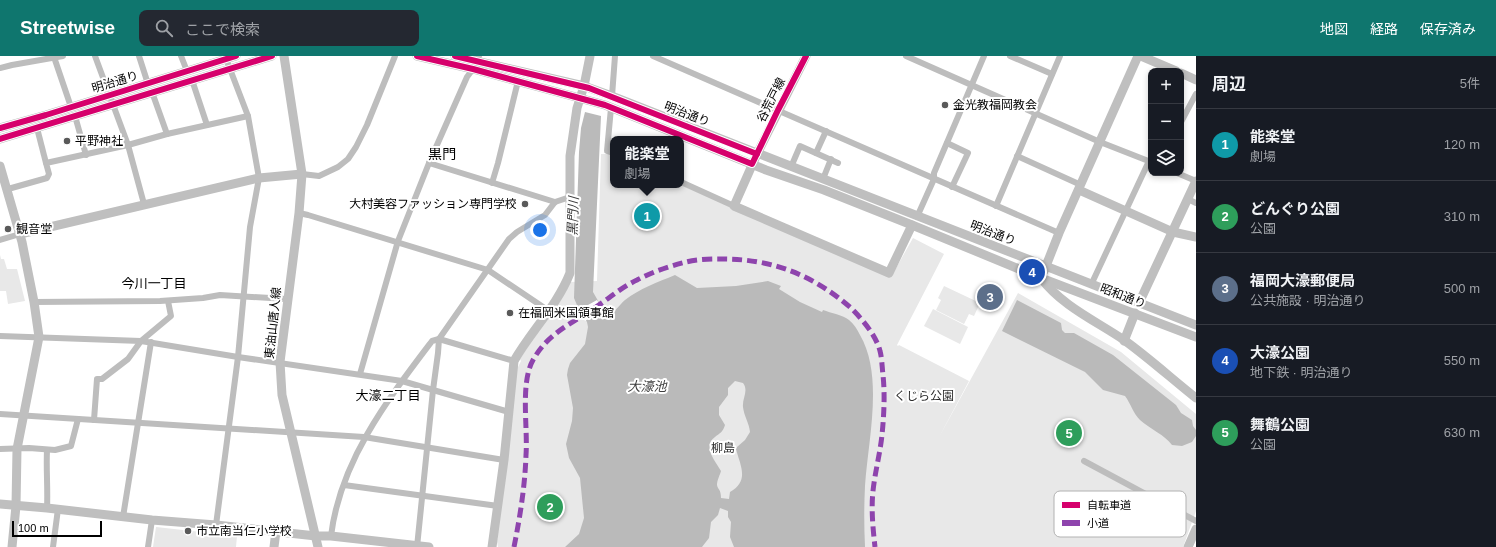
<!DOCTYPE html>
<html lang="ja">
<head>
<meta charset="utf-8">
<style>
	body { margin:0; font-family:Arial,"Noto Sans JP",sans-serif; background:#242831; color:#f1f3f6 }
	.controls { position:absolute; right:12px; top:12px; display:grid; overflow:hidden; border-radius:8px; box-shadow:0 2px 6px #0003 }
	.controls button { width:36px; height:36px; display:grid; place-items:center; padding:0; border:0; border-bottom:1px solid #363941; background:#171b24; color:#f1f3f6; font:20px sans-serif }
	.scale { position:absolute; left:12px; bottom:10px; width:90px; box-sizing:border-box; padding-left:4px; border:2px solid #000; border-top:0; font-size:11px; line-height:14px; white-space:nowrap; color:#000; -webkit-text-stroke:3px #fff; paint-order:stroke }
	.you { position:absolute; left:540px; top:174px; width:14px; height:14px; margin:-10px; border:3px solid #fff; border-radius:50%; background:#1a73e8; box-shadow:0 0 0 6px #1a73e833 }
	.badge { display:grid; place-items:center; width:26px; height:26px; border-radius:50%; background:#0f766e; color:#fff; font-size:13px; font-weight:700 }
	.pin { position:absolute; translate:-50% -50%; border:2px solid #fff; box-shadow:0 1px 4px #0006 }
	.popup { position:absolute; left:610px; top:80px; width:74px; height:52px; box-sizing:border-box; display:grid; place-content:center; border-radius:8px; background:#171b24; filter:drop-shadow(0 1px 3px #0005); font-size:13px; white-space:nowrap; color:#9ea1a6 }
	.popup b { font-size:15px; color:#f1f3f6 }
	.popup::after { content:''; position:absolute; left:50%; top:100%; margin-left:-8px; border:8px solid transparent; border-top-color:#171b24 }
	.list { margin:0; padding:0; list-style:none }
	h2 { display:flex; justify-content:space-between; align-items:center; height:52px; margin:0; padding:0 16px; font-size:17px }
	h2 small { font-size:13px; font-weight:400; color:#9ea1a6 }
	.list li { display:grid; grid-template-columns:26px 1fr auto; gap:12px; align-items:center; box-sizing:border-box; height:72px; padding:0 16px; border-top:1px solid #363941 }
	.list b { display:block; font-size:15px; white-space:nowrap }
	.list p { margin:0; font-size:13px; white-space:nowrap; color:#9ea1a6 }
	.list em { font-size:13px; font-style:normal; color:#9ea1a6 }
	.icon { flex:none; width:22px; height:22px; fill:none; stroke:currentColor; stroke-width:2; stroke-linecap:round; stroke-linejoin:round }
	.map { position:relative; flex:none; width:1196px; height:491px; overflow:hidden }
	header { display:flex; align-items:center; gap:24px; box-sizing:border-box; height:56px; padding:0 20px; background:#0f766e; color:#fff }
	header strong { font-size:19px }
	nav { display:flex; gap:22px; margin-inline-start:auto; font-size:14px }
	.search { width:280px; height:36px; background:#242831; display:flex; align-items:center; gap:10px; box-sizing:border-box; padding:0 14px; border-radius:8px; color:#9ea1a6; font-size:15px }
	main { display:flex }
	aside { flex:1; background:#171b24 }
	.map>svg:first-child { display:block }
</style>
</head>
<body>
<header>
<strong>Streetwise</strong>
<div class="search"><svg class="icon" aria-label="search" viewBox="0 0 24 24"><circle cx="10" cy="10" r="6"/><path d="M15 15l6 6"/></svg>ここで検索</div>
<nav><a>地図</a><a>経路</a><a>保存済み</a></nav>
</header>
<main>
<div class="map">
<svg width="1196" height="491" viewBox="0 0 1196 491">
	<rect width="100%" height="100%" fill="#fff"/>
	<g fill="#e8e8e8">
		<polygon points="601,98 608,98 613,100 613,129 681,129 891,221 913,182 944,198 897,289 898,290 899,289 969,325 938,383 1018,237 1121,296 1196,358 1196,455 1183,491 498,491 497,486 514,310 518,311 521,305 520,303 570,226 597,225"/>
		<polygon points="0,199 1,203 4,203 7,213 17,213 25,245 8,248 6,235 0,235"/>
		<polygon points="944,230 980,247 974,260 969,258 964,268 936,254 941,244 938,242"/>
		<polygon points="933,253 968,271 960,288 924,270"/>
		<polygon points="156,471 237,480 236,491 153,491"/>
	</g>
	<g fill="#bababa" fill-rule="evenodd">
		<path d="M585,56L601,60L593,236L605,257C613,260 619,249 625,244C639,233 658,226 675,219L697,232L736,230L768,225L781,230L779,233L800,246L822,256L823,254C831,257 843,259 849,264C854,268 857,273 860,279C884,320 868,384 865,430C864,450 864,470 865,491H734L730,481L731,466L728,461V455L720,452L718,459L711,466L709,482L702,491H565L579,478L584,462L580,422L569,402L566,388L572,365L573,352L567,319L568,313L570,307L585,288L588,271L587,266L579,254L574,242L579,96L581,72ZM735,325L743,327C749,335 742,342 743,351C744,360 749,367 750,376L745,384L737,391L736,393C740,409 750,425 730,436L729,443L721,442C721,433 718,434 717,429C717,424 720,419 721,415C715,405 702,390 715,381C720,377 723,376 725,369L719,359V351L728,339V332Z"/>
		<path d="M1017,244L1061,267L1062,274L1065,277H1074L1113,299L1176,349L1181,357L1192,364L1193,370L1196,374V380L1192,386L1182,390L1172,389C1165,379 1150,373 1140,364C1133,357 1131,348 1125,340L1103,334L1085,316L1002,275Z"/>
	</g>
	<polygon fill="#fff" points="597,244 603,254 585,265 579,254"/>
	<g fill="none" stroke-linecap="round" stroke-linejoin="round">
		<g stroke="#bdbdbd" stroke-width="6">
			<polyline points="50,0 54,1 71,51"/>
			<polyline points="95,0 128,89 144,148"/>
			<polyline points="139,0 148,28"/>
			<polyline points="181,0 187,15"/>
			<polyline points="653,0 1059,177"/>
			<polyline points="906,0 1100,86 1151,106"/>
			<polyline points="1010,0 1052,18"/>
			<polyline points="0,12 12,9 63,0"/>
			<polyline points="192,24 207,69"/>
			<polyline points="152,36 167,78 248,60"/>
			<polyline points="612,40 615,0"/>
			<polyline points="611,52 607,95 613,97"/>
			<polyline points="75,60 86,99"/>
			<polyline points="1181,66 1196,38"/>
			<polyline points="37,72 46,107"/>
			<polyline points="947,87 968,97 952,131"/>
			<polyline points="816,97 826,75"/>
			<polyline points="1017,100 1081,129"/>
			<polyline points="429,107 555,146"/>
			<polyline points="791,111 800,90 838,107"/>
			<polyline points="1177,117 1196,125"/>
			<polyline points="302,118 319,120 338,111 348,103 356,91 367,69 395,0"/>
			<polyline points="823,123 831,103"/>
			<polyline points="681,126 734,150"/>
			<polyline points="492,127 498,107 518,25"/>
			<polyline points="8,133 47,122 49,118 46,107 128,89 167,78"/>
			<polyline points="1188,143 1196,147"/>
			<polyline points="996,150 1060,0"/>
			<polyline points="299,157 308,159 488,214 549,255"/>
			<polyline points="917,161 934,123 934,117 984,0"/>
			<polyline points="0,184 20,178"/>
			<polyline points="1091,229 1149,105"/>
			<polyline points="34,246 160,245 203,242 220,239 287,243"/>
			<polyline points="0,280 141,285 238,301 402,325 509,356"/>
			<polyline points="360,318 398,185 429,107 467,21 473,13 479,0"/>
			<polyline points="0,358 364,381 504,404"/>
			<polyline points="94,364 97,323 102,323 128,303 141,285 171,260 168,245"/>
			<polyline points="0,393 29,392 55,394 71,390 78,363"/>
			<path d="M47,394C46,414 48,432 47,452"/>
			<polyline points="1084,405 1196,465"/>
			<polyline points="344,429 498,450"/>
			<polyline points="123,461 151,286"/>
			<polyline points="216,469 238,301 250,171 259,122 248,60 225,0"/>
			<path d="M331,480C340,405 388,343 432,285L439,283L514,305"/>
			<polyline points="53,491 58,453"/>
			<polyline points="148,491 152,464"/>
			<polyline points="417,491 433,334 438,297 439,283 509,183 517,176 545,159 555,146 570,141"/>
		</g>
		<g stroke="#bfbfbf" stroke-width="9">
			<polyline points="284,0 302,118 299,157 280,306 282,339 318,491"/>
			<polyline points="417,0 473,13 605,49 766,114 824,134 912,169 1041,222 1196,281"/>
			<polyline points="455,0 584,30 609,39 1196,269"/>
			<polyline points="806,0 757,98 734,150 889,217 912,169"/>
			<polyline points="1141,0 1176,15"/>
			<polyline points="1181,17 1196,24"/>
			<polyline points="0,72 46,59 236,0"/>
			<polyline points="0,83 272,0"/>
			<polyline points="0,110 22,186 34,246 39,281 17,393 16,450 12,491"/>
			<polyline points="1079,134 1173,176 1196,181"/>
			<polyline points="20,178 259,122 302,118"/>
			<polyline points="1044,215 1059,177 1138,0"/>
			<path d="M1041,222C1062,250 1096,265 1124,284C1149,302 1172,323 1196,342"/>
			<polyline points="1139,247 1196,125"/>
			<polyline points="1124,285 1135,257"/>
			<polyline points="0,448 47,452 152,464 216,469 316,480 331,480 429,491"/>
			<polyline points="274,491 276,475"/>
			<path d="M492,491L504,404L514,305C531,275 557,250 570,217V100L577,52L584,30L590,0"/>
			<polyline points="1188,491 1196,473"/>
		</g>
		<path stroke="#8e44ad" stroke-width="5" stroke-dasharray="10 5" stroke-linecap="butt" d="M514,491C520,461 525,430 526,399C528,372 520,327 533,304C547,279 567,270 590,255C606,245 620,232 637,224C652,216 670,210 686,206C698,203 711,203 722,203C773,203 813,219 851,252C862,263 876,279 880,295C882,302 882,311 883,319C885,338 884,359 882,379C880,398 875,416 873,435C871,453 873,473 875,491"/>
		<g stroke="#fff" stroke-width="8">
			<g id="cycleway">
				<polyline points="417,0 473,13 605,49 752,108 778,54 806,0"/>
				<polyline points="455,0 589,32 757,98"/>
				<polyline points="0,72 46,59 236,0"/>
				<polyline points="0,83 272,0"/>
			</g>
		</g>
		<use href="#cycleway" stroke="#d6006c" stroke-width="6"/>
	</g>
	<g fill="#595959" stroke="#fff" stroke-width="1.5">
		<circle cx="945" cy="49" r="4"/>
		<circle cx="67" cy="85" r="4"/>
		<circle cx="525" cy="148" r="4"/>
		<circle cx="8" cy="173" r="4"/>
		<circle cx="510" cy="257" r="4"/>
		<circle cx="188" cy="475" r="4"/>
	</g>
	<g text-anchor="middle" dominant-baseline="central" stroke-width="4" stroke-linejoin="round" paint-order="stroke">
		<g font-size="12" fill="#000" stroke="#fff">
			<text transform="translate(115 26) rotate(-17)">明治通り</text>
			<text transform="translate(771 44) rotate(-63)">谷荒戸線</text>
			<text transform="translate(687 58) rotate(21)">明治通り</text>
			<text transform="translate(993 177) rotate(21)">明治通り</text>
			<text transform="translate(1123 240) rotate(21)">昭和通り</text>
			<text transform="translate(273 267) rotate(-84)">東油山唐人線</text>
		</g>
		<g font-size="12" fill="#000" stroke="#fff" text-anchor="start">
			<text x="953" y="49">金光教福岡教会</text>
			<text x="75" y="85">平野神社</text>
			<text x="517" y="148" text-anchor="end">大村美容ファッション専門学校</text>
			<text x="16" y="173">観音堂</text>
			<text x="518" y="257">在福岡米国領事館</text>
			<text x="196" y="475">市立南当仁小学校</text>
		</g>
		<g font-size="12" fill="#2c2c2c" stroke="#fff">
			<text x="924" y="340">くじら公園</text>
			<text x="723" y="392">柳島</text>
		</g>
		<g font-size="13" font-style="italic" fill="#3d3d3d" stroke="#fff">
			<text transform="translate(573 160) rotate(-88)">黒門川</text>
			<text x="647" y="330">大濠池</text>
		</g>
		<g font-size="13" fill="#000" stroke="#fff">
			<text x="154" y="227">今川一丁目</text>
			<text x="388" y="339">大濠二丁目</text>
		</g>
		<g font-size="14" fill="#000" stroke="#fff">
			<text x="442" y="98">黒門</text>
		</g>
	</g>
	<rect x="1054" y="435" width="132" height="46" rx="6" fill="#fff" stroke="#b2b2b2" stroke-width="1"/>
	<rect x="1062" y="446" width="18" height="6" fill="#d6006c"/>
	<rect x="1062" y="464" width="18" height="6" fill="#8e44ad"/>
	<g font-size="11" fill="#000">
		<text x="1087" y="453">自転車道</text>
		<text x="1087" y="471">小道</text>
	</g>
</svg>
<div class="controls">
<button>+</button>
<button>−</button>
<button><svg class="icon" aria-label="layers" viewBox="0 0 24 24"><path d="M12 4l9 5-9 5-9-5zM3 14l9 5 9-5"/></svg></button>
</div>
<div class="scale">100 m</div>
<div class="you"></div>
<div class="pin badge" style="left:647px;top:160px;background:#0f9aa8">1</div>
<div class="popup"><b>能楽堂</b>劇場</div>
<div class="pin badge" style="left:550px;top:451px;background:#2e9e5b">2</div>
<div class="pin badge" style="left:990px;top:241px;background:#5c6f8a">3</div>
<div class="pin badge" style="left:1032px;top:216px;background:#1a4fb4">4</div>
<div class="pin badge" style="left:1069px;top:377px;background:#2e9e5b">5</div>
</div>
<aside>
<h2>周辺<small>5件</small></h2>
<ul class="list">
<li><span class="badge" style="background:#0f9aa8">1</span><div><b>能楽堂</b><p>劇場</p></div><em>120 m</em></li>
<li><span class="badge" style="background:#2e9e5b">2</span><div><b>どんぐり公園</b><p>公園</p></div><em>310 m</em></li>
<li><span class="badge" style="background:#5c6f8a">3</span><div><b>福岡大濠郵便局</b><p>公共施設 · 明治通り</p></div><em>500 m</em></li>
<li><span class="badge" style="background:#1a4fb4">4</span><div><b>大濠公園</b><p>地下鉄 · 明治通り</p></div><em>550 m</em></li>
<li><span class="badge" style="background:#2e9e5b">5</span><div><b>舞鶴公園</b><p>公園</p></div><em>630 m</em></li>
</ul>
</aside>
</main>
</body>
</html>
